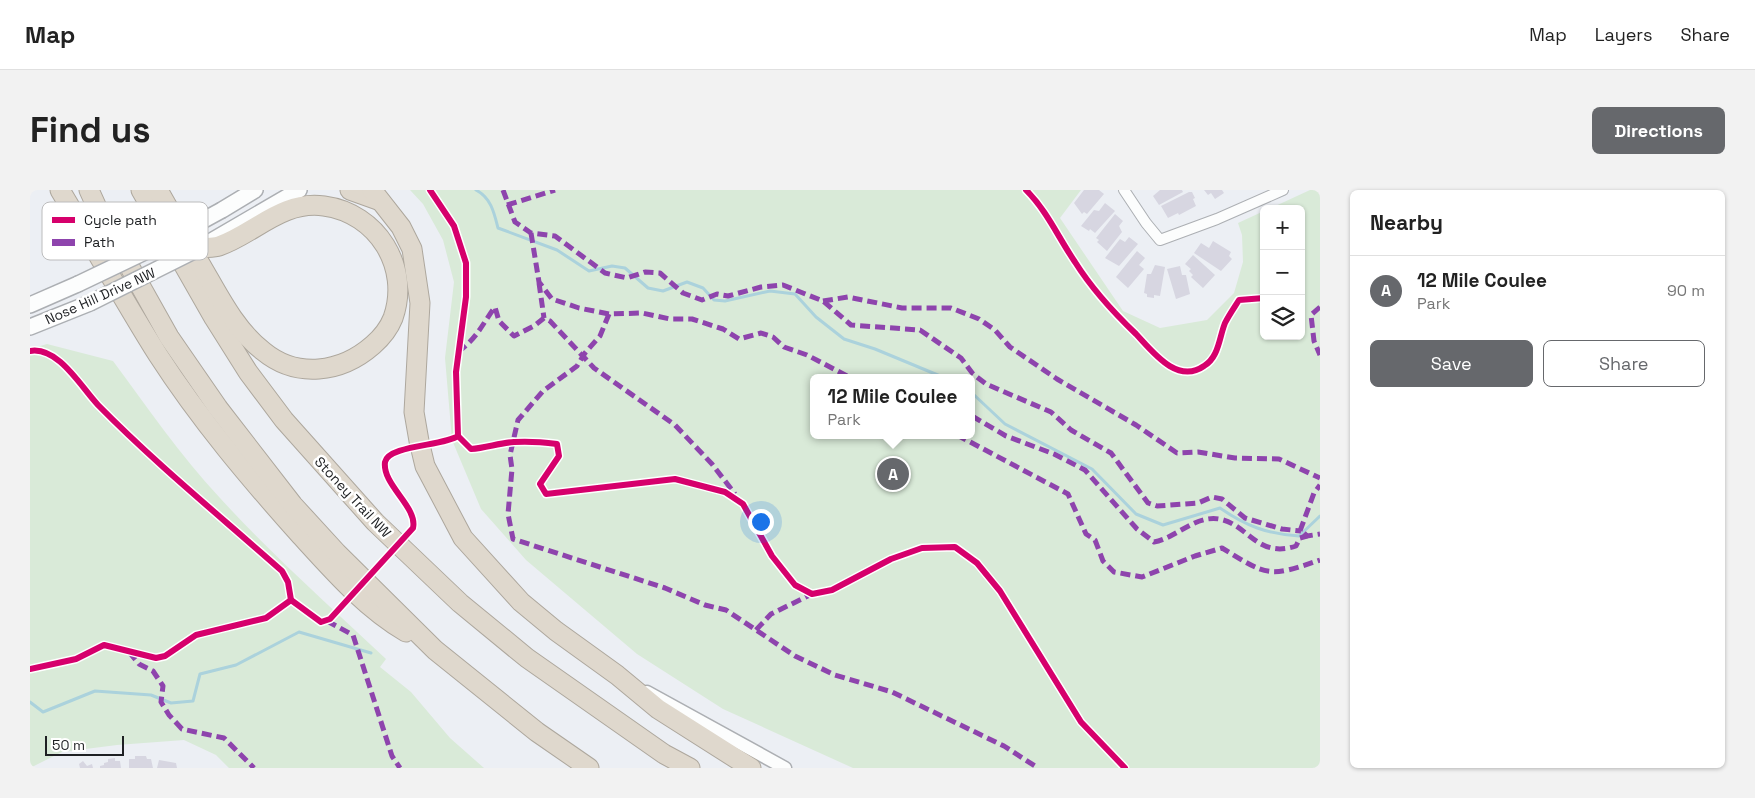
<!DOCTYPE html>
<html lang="en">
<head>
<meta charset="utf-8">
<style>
	body { margin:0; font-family:"Space Grotesk",sans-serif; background:#f2f2f2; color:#222 }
	.controls { position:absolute; right:15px; top:15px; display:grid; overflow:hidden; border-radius:8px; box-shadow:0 1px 4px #0004 }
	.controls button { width:45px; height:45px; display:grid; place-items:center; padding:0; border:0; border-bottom:1px solid #e0e0e0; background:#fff; color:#222; font:25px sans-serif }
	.scale { position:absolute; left:15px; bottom:12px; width:79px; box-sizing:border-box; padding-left:5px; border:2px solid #1e2023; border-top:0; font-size:14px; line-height:18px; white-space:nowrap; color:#1e2023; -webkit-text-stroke:4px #fff; paint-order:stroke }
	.you { position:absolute; left:730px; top:331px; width:18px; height:18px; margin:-12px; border:4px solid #fff; border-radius:50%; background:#1a73e8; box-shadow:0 0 0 8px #1a73e833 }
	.badge { display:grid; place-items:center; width:32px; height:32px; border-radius:50%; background:#66686c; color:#fff; font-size:16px; font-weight:700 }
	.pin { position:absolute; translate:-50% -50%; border:2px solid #fff; box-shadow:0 1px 5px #0006 }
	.popup { position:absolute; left:780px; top:184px; width:165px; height:65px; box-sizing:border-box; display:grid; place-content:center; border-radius:8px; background:#fff; filter:drop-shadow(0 1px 4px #0005); font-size:16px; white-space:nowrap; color:#767676 }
	.popup b { font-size:19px; color:#222 }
	.popup::after { content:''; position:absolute; left:50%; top:100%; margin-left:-10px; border:10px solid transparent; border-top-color:#fff }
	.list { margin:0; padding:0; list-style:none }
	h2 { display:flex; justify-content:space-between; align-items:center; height:65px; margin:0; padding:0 20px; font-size:21px }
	h2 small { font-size:16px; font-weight:400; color:#767676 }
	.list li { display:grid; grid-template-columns:32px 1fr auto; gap:15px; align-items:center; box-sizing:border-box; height:70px; padding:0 20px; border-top:1px solid #e0e0e0 }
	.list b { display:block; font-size:19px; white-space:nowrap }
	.list p { margin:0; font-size:16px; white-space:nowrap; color:#767676 }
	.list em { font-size:16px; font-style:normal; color:#767676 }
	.actions { display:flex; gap:10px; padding:15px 20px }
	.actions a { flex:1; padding:11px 0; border:1px solid #66686c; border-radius:8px; text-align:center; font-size:18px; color:#66686c }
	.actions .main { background:#66686c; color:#fff }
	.icon { flex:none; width:28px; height:28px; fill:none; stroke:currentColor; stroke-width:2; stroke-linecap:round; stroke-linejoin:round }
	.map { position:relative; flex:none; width:1290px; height:578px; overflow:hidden; border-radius:8px }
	header { display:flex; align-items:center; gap:30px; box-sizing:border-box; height:70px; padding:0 25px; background:#fff; border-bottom:1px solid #e0e0e0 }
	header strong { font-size:24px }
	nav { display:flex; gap:28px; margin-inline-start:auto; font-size:18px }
	.intro { display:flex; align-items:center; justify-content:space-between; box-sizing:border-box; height:120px; padding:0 30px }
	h1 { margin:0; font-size:35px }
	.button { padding:12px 22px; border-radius:8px; background:#66686c; color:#fff; font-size:18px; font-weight:700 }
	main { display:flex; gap:30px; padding:0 30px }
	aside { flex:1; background:#fff; border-radius:8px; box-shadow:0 1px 4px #0004 }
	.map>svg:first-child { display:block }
</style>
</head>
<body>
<header>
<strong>Map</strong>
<nav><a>Map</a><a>Layers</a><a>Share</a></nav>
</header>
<div class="intro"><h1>Find us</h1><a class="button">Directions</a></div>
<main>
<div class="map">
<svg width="1290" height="578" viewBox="0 0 1290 578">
	<rect width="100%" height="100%" fill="#eceff4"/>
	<g fill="#d9ead8" fill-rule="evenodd">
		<path d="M380,0H1051L1030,28L1093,121L1130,138L1177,130L1204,103L1213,72L1212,45L1208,33L1234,21V146H1271V19H1239L1280,0H1290V578H823L693,519L607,464L496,370L451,319L422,250L415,168L424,92L413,50L393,14ZM784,188H942V245H784Z"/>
		<path d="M17,154L83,171C117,217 150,265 190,308C242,365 300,416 356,469L350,477L381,502L420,548L454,578H199L186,565L154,550L87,555L32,562L0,578V159Z"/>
	</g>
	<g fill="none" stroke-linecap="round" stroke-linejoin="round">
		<g stroke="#abd2dc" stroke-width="3">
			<path d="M446,0C461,8 464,22 468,38L527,60L559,81L582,76L595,78L618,98L633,101L657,92L673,98L684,110L695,111L740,101L765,104L786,127L814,149L845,159L915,188"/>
			<path d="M942,203L975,234L1062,279L1106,324L1133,335L1190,318C1216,336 1237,344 1269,346L1290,326"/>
			<polyline points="0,512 13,522 65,501 121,505 141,513 163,511 170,484 206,475 269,442 341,463"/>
		</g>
	</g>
	<g fill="#d7d6e1">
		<polygon points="1054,0 1069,0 1074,4 1057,24 1054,22 1052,24 1044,13"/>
		<polygon points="1130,0 1152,0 1153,2 1129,15 1123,6"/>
		<polygon points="1174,0 1192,0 1194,3 1185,9 1181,3 1178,5"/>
		<polygon points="1159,2 1162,2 1165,8 1163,9 1166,16 1149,25 1148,23 1138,28 1131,16"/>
		<polygon points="1075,13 1085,21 1065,43 1060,39 1059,41 1051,36 1064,20 1069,21"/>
		<polygon points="1085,24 1093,31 1089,36 1092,42 1077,61 1067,52 1069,50 1066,48"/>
		<polygon points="1099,47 1108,54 1089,76 1075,68 1090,49 1095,52"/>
		<polygon points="1183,51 1201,62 1199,66 1202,69 1191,81 1164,63 1171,53 1179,58"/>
		<polygon points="1107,61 1115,68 1109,75 1114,79 1098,98 1086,87"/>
		<polygon points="1163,65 1185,85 1173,98 1161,87 1163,85 1159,81 1161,79 1155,74"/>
		<polygon points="1125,75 1135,77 1130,106 1124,105 1124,108 1117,107 1117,104 1114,103 1117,84 1121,84"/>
		<polygon points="1150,76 1152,85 1156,85 1160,104 1146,109 1137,79"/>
		<polygon points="105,566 116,566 117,569 121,569 123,578 99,578 99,569 105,569"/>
		<polygon points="85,568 85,571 90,571 91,578 70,578 70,576 74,575 74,573 78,572 78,569"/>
		<polygon points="129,570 146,573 147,578 127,578"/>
		<polygon points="53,571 57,576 62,574 63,578 50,578 49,574"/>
	</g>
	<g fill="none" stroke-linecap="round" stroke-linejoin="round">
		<g stroke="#acafb3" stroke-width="12">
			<polyline id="minor" points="1094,0 1116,33 1130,50 1187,29 1253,0"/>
		</g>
		<g stroke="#acafb3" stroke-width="15">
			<polyline id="tertiary" points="617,502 755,578"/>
		</g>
		<g stroke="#acafb3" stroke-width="18">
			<g id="secondary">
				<polyline points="192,20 225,0"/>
				<polyline points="178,53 269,0"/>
				<polyline points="0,115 48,94"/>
				<polyline points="0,137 60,113"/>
			</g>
		</g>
		<g stroke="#ada79d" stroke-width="21">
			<g id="motorway">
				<path d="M30,0C63,55 94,111 128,165C170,230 220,289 271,346C303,381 335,418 376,442"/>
				<polyline points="59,0 69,22 139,147 188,218 263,315 307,363 405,460 507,542 559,578"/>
				<polyline points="111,0 184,128 218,182 254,230 345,332 430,413 497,468 634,564 660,578"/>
				<path d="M128,0C144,28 159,55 175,82C191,110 207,141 233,161C267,189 311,183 343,155C351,148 359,138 363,128C381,77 347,23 294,16C252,10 224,44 189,56C183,58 176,57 170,58"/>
				<polyline points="320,0 348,10"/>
				<polyline points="342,0 371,37 382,59 390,113 384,222 389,251 395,276 433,348 491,412 526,441 587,485 628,519 721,578"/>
			</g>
		</g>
		<use href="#minor" stroke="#fcfdfd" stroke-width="10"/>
		<use href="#tertiary" stroke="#fcfdfd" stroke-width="12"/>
		<use href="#secondary" stroke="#fcfdfd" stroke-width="15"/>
		<use href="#motorway" stroke="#dfd8cd" stroke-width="19"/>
		<g stroke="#acafb3" stroke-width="18" stroke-linecap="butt">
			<g id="secondary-bridge">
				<polyline points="48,94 117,61 192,20"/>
				<polyline points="60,113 170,58"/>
			</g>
		</g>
		<use href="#secondary-bridge" stroke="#fcfdfd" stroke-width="15"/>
		<g stroke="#8e44ad" stroke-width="5" stroke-dasharray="10 5" stroke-linecap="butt">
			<polyline points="473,0 485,32 501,43 525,46 575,83 597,88 615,82 630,83 653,103 672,110 687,104 698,106 731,97 753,95 793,111 821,135 890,140 931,168 943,184 956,194 1021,222 1041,240 1081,263 1118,313 1127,316 1168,313 1182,307 1192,309 1215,328 1252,339 1271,341"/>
			<polyline points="477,15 525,0"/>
			<polyline points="501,43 509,92 522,109 549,118 579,124 612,123 640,129 662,129 693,139 709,149 731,143 743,147 754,157 777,165 821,188"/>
			<polyline points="509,93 514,128"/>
			<polyline points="793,111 818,107 872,118 921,118 949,129 965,140 980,157 1027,189 1106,235 1147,263 1168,262 1205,268 1249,269 1290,288"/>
			<polyline points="1290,117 1281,125 1284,151 1290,165"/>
			<polyline points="579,124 570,146 555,163 547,176 513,201 488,230 480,265 482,279 478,324 483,349 635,398 675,415 696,420 765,466 805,485 862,502 974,556 1008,578"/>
			<path d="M428,162C448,147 451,136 465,117L469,131L484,146L504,136L514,128L520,131L564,178L645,235L682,274L705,304"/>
			<path d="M942,226L976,246L1024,264L1055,280L1107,339L1124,352C1146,348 1165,325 1189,329C1218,334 1227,369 1266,356L1270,348L1277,346"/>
			<path d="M927,245L1038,304L1056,344L1065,350L1073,371L1084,382L1112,387L1165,366L1192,358C1238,386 1238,388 1290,370"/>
			<polyline points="1270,341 1284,303 1290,295"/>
			<polyline points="1274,343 1277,346 1290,344"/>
			<polyline points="297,431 323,445 362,566 370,578"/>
			<polyline points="726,440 741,424 782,404"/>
			<polyline points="99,462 109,474 123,481 133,496 131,512 139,525 152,539 194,548 224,578"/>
		</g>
		<g stroke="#fff" stroke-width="9">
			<g id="cycleway">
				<path d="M996,0C1017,21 1028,47 1045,72C1062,99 1083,122 1106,144C1122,161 1147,195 1174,176C1189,167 1189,148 1195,133C1199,125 1204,118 1209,110L1234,108"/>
				<path d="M0,161C28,156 51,197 68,215C126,274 190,326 252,381L258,392L261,410"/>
				<path d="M428,246L441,259C456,258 469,253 484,252C498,251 512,252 527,254L529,266L510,294L516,304L645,289L695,302L713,314L742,366L765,395L782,404L802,400L861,369L892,358L925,357L947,373L970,401L1051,532L1095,578"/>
				<path d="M261,410L291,432L300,429L383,338C388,317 352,295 355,272C358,255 414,256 428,246L426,182L436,107V73L424,36L400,0"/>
				<polyline points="0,479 46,469 74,455 126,468 135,466 166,445 236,428 261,410"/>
			</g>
		</g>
		<use href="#cycleway" stroke="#d6006c" stroke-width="6"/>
	</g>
	<g text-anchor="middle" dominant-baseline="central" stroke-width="5" stroke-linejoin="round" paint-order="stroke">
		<g font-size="14" fill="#1e2023" stroke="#fff">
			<text transform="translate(70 106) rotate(-24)">Nose Hill Drive NW</text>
			<text transform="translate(323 307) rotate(47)">Stoney Trail NW</text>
		</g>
	</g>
	<rect x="12" y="12" width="166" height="58" rx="8" fill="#fff" stroke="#bcbcbd" stroke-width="1"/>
	<rect x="22" y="27" width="23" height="6" fill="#d6006c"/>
	<rect x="22" y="49" width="23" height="7" fill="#8e44ad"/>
	<g font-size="14" fill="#1e2023">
		<text x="54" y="35">Cycle path</text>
		<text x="54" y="57">Path</text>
	</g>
</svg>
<div class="controls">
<button>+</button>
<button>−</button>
<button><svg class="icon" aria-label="layers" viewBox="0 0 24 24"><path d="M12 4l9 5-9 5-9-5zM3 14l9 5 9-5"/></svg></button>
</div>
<div class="scale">50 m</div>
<div class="you"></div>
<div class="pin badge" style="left:863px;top:284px">A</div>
<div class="popup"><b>12 Mile Coulee</b>Park</div>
</div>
<aside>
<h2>Nearby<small></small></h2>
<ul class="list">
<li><span class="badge">A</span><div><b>12 Mile Coulee</b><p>Park</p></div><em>90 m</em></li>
</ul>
<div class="actions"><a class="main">Save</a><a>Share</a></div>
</aside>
</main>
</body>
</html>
